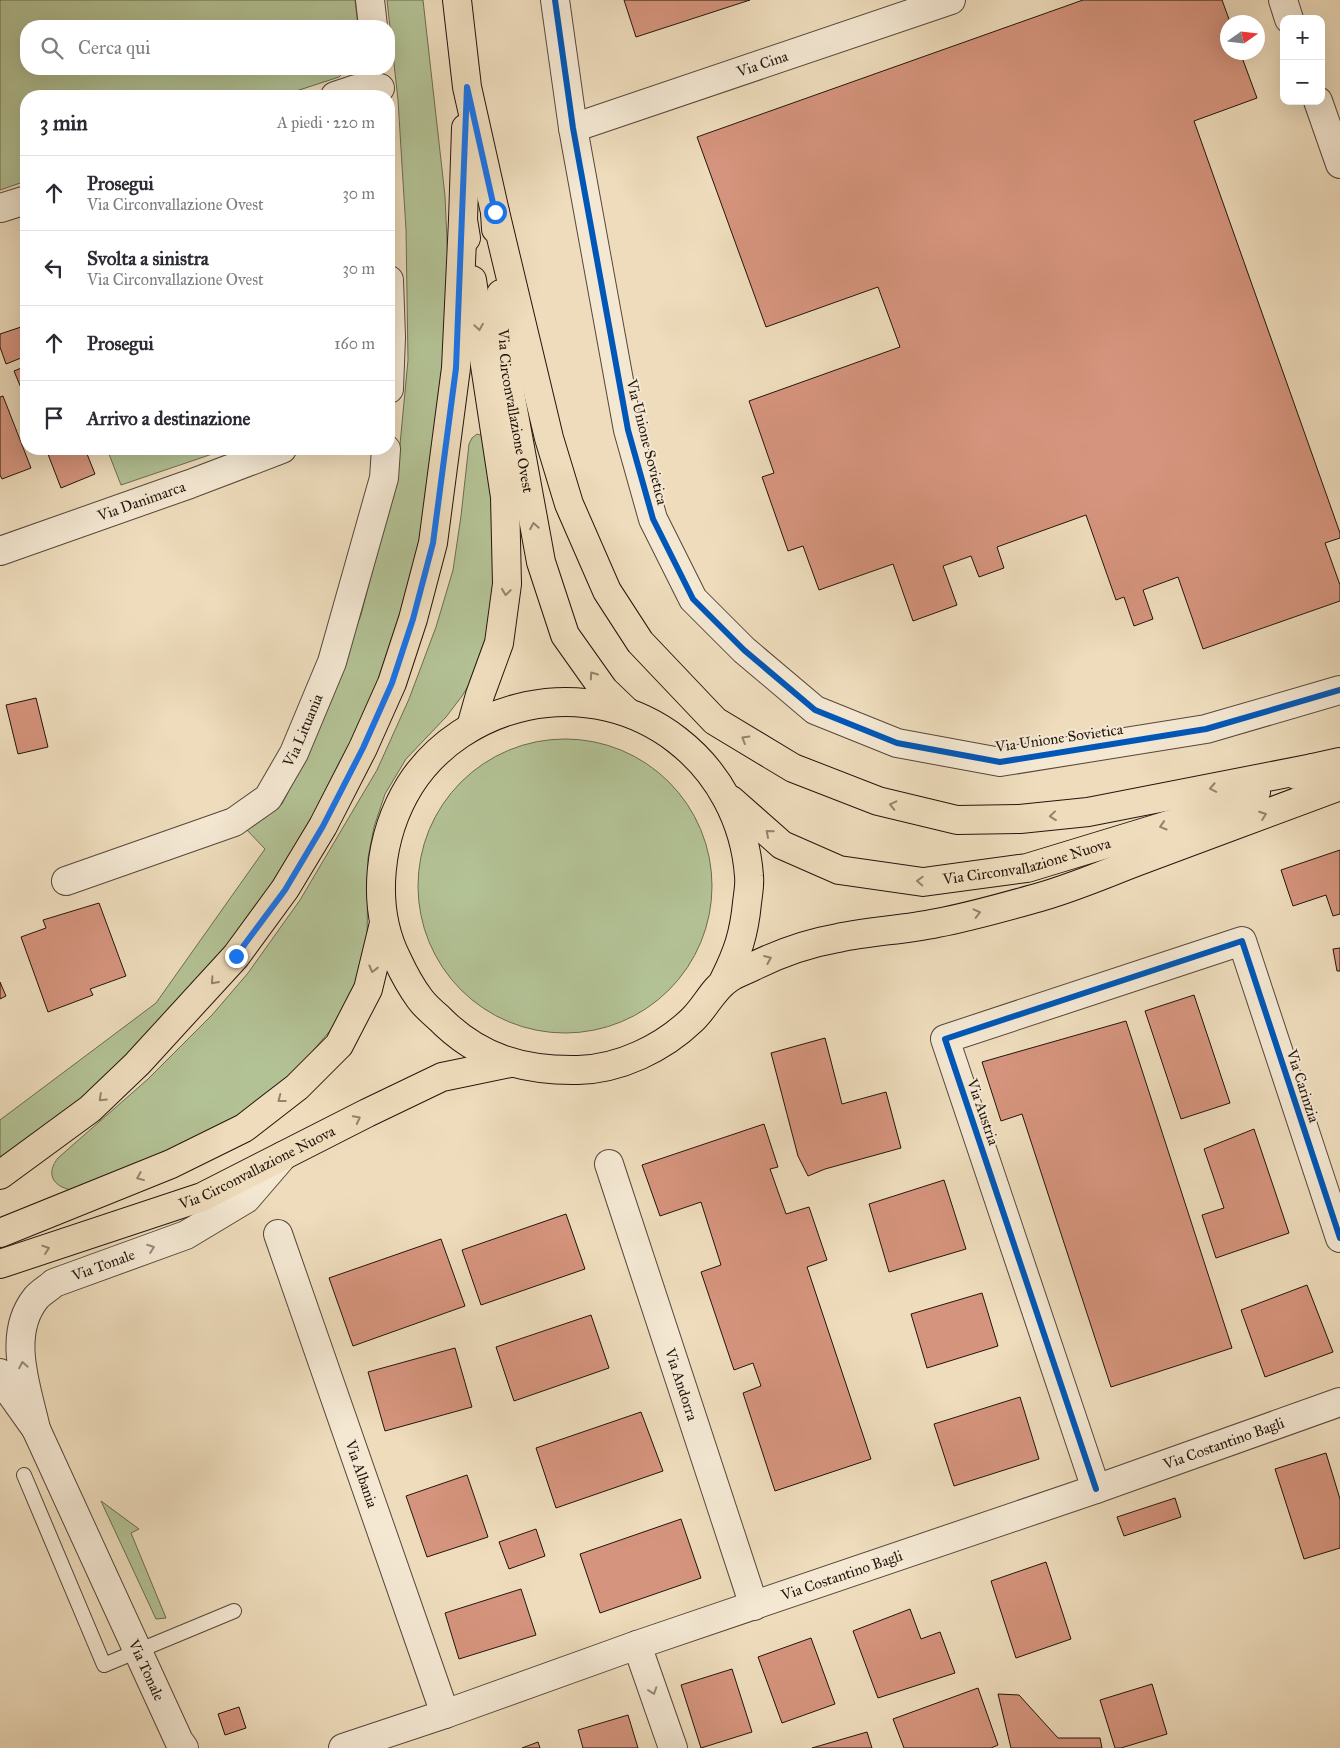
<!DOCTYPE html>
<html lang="it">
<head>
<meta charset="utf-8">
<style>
	body { margin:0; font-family:"IM FELL Great Primer",serif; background:#f7f7f7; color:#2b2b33 }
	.controls { position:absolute; right:15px; top:15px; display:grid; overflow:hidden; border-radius:10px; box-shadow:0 5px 20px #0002 }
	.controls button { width:45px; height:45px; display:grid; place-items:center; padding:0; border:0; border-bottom:1px solid #e1e1e2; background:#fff; color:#2b2b33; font:25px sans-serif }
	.compass { position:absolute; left:1220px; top:15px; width:45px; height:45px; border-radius:50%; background:#fff; box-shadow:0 5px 20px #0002; rotate:76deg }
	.stop { position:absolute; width:15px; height:15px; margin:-11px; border:4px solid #1a73e8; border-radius:50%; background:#fff }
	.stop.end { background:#1a73e8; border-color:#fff; box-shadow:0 1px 5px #0008 }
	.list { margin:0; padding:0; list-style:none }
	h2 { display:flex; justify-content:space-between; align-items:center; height:65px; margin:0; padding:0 20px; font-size:21px }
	h2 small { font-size:16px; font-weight:400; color:#7c7c81 }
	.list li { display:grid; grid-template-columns:32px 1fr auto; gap:15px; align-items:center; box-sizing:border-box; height:75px; padding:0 20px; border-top:1px solid #e1e1e2 }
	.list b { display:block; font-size:19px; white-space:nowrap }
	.list p { margin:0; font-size:16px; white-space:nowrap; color:#7c7c81 }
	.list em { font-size:16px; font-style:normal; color:#7c7c81 }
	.icon { flex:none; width:28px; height:28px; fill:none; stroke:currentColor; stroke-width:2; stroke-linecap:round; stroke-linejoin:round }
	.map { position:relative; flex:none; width:1340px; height:1748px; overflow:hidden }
	.search { position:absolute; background:#fff; box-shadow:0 5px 20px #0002; left:20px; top:20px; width:375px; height:55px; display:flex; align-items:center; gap:12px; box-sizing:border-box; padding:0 18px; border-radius:20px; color:#7c7c81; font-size:19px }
	.panel { position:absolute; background:#fff; box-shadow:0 5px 20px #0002; left:20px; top:90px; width:375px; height:365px; border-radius:20px }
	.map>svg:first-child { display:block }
</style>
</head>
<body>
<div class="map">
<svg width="1340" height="1748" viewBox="0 0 1340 1748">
	<rect width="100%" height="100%" fill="#eedcbc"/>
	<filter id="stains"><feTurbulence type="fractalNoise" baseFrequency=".004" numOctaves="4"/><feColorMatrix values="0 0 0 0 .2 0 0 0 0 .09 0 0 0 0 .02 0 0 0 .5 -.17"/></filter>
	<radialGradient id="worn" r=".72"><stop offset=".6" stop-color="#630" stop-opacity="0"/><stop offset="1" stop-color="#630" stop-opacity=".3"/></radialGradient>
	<g fill="#b3c295" stroke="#6b6c51">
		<polygon points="0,0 355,0 358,26 26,26 26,69 347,69 339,77 281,96 26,96 26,181 0,190"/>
		<polygon points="387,0 423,0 445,196 450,307 444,431 407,619 349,755 258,912 171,1016 80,1100 0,1162 0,1120 156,1003 265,849 246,829 282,804 307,755 361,615 397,476 408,360 406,230 398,100"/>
		<path d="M477,434L483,436L487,442L497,548L489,640L479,669L462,696L446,717L406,759L385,794L374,827L368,858L367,943L355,988L334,1026L300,1066L262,1100L217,1130L71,1190C52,1186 46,1173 58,1158L148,1079L212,1015L248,973L300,900L377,770L409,699L436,627L453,570L461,516L469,444L472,438Z"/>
		<polygon points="107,449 227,449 121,485"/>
		<circle cx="565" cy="886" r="147"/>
		<polygon points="101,1501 139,1529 131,1533 166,1618 156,1619"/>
	</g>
	<g fill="#d5947d" stroke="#23150d">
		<polygon points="624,0 750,0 636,37"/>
		<polygon points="1083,0 1222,0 1230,22 1228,22 1228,52 1240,52 1257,98 1194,121 1340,533 1340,538 1325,543 1340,585 1340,601 1203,649 1178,577 1143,590 1153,619 1134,626 1124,597 1116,600 1086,515 997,547 1004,568 979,577 971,556 943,566 957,605 913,621 893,564 819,590 803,546 788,551 762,477 774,473 749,401 900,347 878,287 766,327 697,137"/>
		<polygon points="21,327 26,341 26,356 6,364 0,347 0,334"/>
		<polygon points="26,366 26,400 14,371"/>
		<polygon points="3,396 31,468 2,479 0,475 0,397"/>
		<polygon points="46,449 85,449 95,474 61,488"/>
		<polygon points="36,698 48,747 18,754 6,705"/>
		<polygon points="1340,850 1340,914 1333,916 1326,895 1293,906 1281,870"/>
		<polygon points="99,903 126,976 90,989 93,995 48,1012 21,937 46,928 43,920"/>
		<polygon points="1340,948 1340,971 1337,971 1333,949"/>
		<polygon points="0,982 6,996 0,999"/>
		<polygon points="1194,995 1230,1103 1181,1119 1145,1011"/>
		<polygon points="1126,1021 1232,1348 1111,1387 1022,1114 1001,1121 982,1062"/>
		<polygon points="825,1038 842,1104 886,1092 901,1148 825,1169 808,1176 798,1156 771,1053"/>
		<polygon points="764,1124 778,1167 770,1169 786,1214 809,1207 827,1260 807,1267 871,1459 775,1491 743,1393 761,1386 753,1363 734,1370 701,1272 721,1265 701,1202 660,1216 642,1165"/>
		<polygon points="1254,1129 1289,1233 1216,1258 1202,1215 1224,1208 1204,1149"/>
		<polygon points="944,1180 966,1249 889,1272 869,1204"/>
		<polygon points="566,1214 585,1269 481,1305 462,1250"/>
		<polygon points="441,1239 465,1306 353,1346 329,1278"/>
		<polygon points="1307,1285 1333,1352 1265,1377 1241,1310"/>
		<polygon points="982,1293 998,1346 927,1368 911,1314"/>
		<polygon points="591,1315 609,1368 514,1401 496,1347"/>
		<polygon points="455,1348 472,1407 385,1431 368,1372"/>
		<polygon points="1020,1397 1039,1459 954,1486 934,1424"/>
		<polygon points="641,1412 663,1471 556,1508 536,1448"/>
		<polygon points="1326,1453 1340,1499 1340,1548 1304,1559 1275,1469"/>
		<polygon points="467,1475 488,1537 427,1557 406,1496"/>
		<polygon points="1175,1498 1181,1517 1124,1536 1117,1517"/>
		<polygon points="681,1519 701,1578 600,1613 580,1554"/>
		<polygon points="536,1529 545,1556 509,1569 499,1542"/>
		<polygon points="1046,1562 1071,1639 1016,1658 991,1581"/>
		<polygon points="521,1589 536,1635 459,1659 445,1613"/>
		<polygon points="910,1609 921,1639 940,1632 955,1673 878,1698 853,1631"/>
		<polygon points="811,1638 835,1704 782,1723 758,1657"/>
		<polygon points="732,1669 752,1732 701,1748 681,1685"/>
		<polygon points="1152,1684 1167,1734 1121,1748 1115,1748 1100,1700"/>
		<polygon points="978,1688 998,1745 991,1748 904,1748 893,1719"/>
		<polygon points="998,1694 1019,1695 1058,1738 1100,1738 1102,1748 1011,1748"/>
		<polygon points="239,1707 246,1728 225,1735 218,1714"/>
		<polygon points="628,1715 638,1748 583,1748 578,1730"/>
		<polygon points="867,1732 872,1748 812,1748"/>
		<polygon points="538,1742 540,1748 522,1748"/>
	</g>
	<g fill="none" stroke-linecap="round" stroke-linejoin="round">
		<g stroke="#564739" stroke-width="16">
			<polyline id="service" points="24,1475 104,1665 234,1611"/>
		</g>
		<g stroke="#564739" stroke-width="30">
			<g id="minor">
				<polyline points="370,0 373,26"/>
				<polyline points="555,0 573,128 628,430 653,519 693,599 744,650 815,710 897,743 1000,762 1206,729 1340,690"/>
				<polyline points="1283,0 1289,19"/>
				<polyline points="335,96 356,89 380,88"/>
				<polyline points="1318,101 1340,164"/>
				<path id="s1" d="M573,128L951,0"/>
				<polyline points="1,208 26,200"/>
				<polyline points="389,280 391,337 389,389"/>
				<path id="s2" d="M0,551L190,484L282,449"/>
				<path id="s3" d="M66,881L234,822L268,798L294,753L332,662L384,478L386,449"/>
				<path id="s4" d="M609,1164L754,1606"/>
				<path id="s5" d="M278,1234L445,1714"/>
				<polyline points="1096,1489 945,1039 1242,941 1340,1238"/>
				<polyline points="637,1645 673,1748"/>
				<path id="s6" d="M343,1748L445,1714L637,1645L1096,1489L1340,1402"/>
			</g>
		</g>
		<g stroke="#564739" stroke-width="30">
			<g id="tertiary">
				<path id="s7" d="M0,1373L9,1391L36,1429L179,1741L184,1748"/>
				<path id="s8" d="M36,1429C27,1388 6,1335 36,1298C41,1292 49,1288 54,1283L186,1235L246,1199L283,1156"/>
			</g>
		</g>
		<g stroke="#23150d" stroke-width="30">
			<g id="primary">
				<polyline points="457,0 467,87 495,212 496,229"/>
				<polyline points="495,212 549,438 569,504 607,591 640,642 715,721 793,768 878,801 957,820 1020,819 1088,812 1313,768"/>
				<polyline points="466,238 463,220 466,128"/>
				<path id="s9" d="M501,294L506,371L541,562L565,635L604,690L626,711"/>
				<polyline points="471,727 480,695 499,643 507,584 505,497 472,280"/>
				<polyline points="1296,775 1313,768 1340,762"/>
				<path id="s10" d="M731,800L782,845L839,870L923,882L1027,868L1198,816L1256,792"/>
				<path d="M724,980C738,952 744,934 747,903C748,894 750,885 749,876C741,763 639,683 527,706C480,716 436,744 410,785C379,835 370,906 397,959C403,972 411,987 420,999C425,1006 432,1012 439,1018C478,1058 523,1071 578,1070C620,1069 663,1048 692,1020C705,1008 713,989 728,979C735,974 744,971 752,967C778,954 809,943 838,938C870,931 904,930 937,923C969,917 1001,908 1033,899C1068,890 1102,875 1136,862C1204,837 1272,811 1340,786"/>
				<polyline points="0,1175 90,1109 137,1064 236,956 285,889 323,826 363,748 392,683 413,619 433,543 456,368 463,220"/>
				<polyline points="0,1233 171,1164 244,1128 297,1087 339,1045 368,989 384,923"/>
				<path id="s11" d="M0,1264L202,1197L367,1113L442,1077L510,1063"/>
			</g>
		</g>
		<use href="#service" stroke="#f4e8d3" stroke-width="14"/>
		<use href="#minor" stroke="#f4e8d3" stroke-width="28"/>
		<use href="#tertiary" stroke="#f4e8d3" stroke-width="28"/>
		<use href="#primary" stroke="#eedcbc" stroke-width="28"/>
		<g stroke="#f4e8d3" stroke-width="9">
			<g id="cycleway">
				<polyline points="555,0 573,128 628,430 653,519 693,599 744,650 815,710 897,743 1000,762 1206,729 1340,690"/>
				<polyline points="1096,1489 945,1039 1242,941 1340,1238"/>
			</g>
		</g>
		<use href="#cycleway" stroke="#0057b8" stroke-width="6"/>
	</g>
	<defs><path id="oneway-chevron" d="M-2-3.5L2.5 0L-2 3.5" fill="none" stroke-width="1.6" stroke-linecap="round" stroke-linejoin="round" transform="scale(1.25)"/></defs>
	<g stroke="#93826d">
		<use href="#oneway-chevron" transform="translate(479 327) rotate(81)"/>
		<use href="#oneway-chevron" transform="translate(534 526) rotate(-100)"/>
		<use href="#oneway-chevron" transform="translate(506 592) rotate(98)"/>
		<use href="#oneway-chevron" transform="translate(593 675) rotate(-125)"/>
		<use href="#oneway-chevron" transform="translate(745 739) rotate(-149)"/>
		<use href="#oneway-chevron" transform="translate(1213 788) rotate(169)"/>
		<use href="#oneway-chevron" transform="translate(893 805) rotate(-167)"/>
		<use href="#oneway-chevron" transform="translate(1263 815) rotate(-20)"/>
		<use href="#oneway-chevron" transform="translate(1053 816) rotate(174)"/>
		<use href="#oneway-chevron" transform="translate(1163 826) rotate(163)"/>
		<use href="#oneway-chevron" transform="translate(769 833) rotate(-139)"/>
		<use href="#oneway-chevron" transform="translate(920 881) rotate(-177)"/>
		<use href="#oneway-chevron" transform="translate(977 913) rotate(-14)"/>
		<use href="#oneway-chevron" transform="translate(768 959) rotate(-23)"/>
		<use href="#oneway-chevron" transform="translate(373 969) rotate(104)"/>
		<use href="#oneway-chevron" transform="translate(214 981) rotate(132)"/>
		<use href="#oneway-chevron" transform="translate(102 1098) rotate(137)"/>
		<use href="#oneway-chevron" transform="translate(281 1099) rotate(142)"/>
		<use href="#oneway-chevron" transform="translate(357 1119) rotate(-27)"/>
		<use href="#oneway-chevron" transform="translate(140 1177) rotate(158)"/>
		<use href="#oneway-chevron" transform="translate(46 1249) rotate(-19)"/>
	</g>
	<g stroke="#96897a">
		<use href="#oneway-chevron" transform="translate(151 1248) rotate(-20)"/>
		<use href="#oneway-chevron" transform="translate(23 1365) rotate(-100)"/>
		<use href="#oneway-chevron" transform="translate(653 1691) rotate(71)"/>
	</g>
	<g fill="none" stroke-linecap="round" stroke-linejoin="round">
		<polyline stroke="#1a73e8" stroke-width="6" points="236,956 285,890 323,826 363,748 392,683 413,619 433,543 456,368 467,87 495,212"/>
	</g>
	<g text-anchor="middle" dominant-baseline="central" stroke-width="4" stroke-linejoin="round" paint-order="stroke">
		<g font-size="15" fill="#23150d" stroke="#f4e8d3">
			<text stroke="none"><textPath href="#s1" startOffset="200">Via Cina</textPath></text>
			<text stroke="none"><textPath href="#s9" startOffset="118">Via Circonvallazione Ovest</textPath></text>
			<text transform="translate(647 442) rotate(76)">Via Unione Sovietica</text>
			<text stroke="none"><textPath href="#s2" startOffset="150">Via Danimarca</textPath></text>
			<text stroke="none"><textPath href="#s3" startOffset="296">Via Lituania</textPath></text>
			<text transform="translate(1059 738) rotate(-8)">Via Unione Sovietica</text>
			<text stroke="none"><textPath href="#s10" startOffset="321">Via Circonvallazione Nuova</textPath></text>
			<text transform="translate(1303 1086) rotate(72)">Via Carinzia</text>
			<text transform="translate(983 1112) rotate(71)">Via Austria</text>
			<text stroke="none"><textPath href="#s11" startOffset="275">Via Circonvallazione Nuova</textPath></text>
			<text stroke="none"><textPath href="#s8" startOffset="212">Via Tonale</textPath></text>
			<text stroke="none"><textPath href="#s4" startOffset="232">Via Andorra</textPath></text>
			<text stroke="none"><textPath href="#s6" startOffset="932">Via Costantino Bagli</textPath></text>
			<text stroke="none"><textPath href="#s5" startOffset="254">Via Albania</textPath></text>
			<text stroke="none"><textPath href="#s6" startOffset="528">Via Costantino Bagli</textPath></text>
			<text stroke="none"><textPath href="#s7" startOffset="332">Via Tonale</textPath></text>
		</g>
	</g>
	<rect width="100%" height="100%" filter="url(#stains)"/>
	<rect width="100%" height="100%" fill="url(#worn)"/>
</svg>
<div class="controls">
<button>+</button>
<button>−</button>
</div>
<svg class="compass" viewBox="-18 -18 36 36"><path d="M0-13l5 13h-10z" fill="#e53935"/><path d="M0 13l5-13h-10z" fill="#7c7c81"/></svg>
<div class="stop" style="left:495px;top:212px"></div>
<div class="stop end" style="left:236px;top:956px"></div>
<div class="search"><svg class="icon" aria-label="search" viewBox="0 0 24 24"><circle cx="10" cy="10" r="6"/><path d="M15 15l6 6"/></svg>Cerca qui</div>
<section class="panel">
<h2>3 min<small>A piedi · 220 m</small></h2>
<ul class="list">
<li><svg class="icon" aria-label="ahead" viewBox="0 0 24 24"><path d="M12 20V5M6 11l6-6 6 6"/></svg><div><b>Prosegui</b><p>Via Circonvallazione Ovest</p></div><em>30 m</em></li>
<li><svg class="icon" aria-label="left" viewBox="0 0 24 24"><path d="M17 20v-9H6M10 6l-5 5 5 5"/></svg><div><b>Svolta a sinistra</b><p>Via Circonvallazione Ovest</p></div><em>30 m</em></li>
<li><svg class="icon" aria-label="ahead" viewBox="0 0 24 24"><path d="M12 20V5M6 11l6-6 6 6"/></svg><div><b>Prosegui</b></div><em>160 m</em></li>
<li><svg class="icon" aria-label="arrive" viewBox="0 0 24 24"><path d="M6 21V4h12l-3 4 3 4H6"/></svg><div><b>Arrivo a destinazione</b></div></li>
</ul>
</section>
</div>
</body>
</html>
